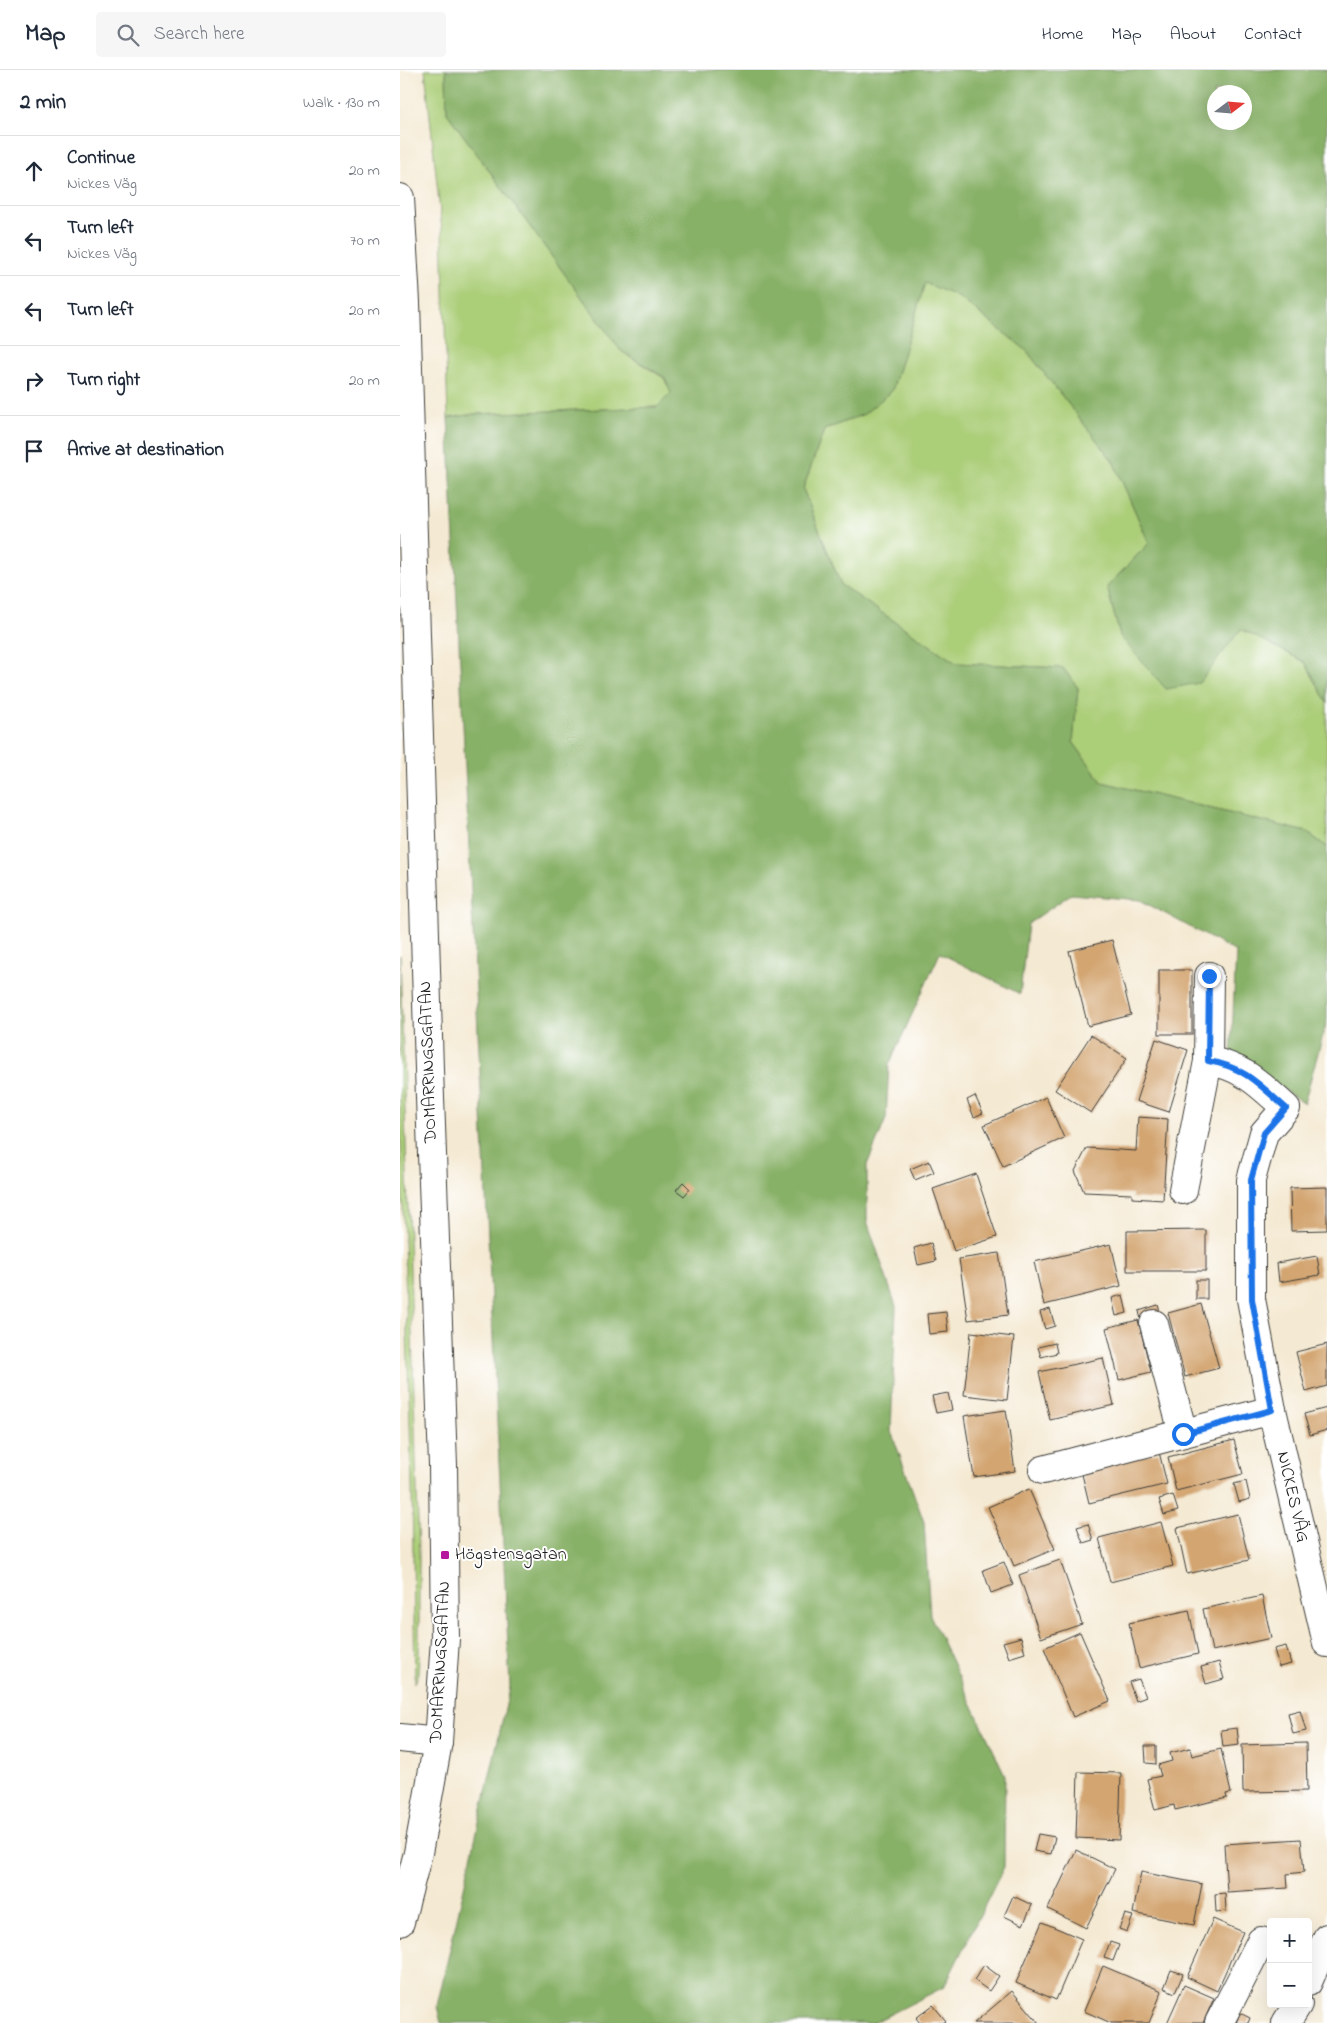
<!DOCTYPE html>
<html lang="en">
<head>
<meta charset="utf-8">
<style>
	body { margin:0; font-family:"Indie Flower",sans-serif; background:#f6f6f7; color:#1f2937 }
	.controls { position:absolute; right:15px; bottom:15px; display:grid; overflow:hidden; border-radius:5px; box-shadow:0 5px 20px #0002 }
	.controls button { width:45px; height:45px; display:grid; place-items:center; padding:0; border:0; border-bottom:1px solid #e0e1e3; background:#fff; color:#1f2937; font:25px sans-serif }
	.compass { position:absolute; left:807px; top:15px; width:45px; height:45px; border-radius:50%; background:#fff; box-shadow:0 5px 20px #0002; rotate:74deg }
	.stop { position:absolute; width:15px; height:15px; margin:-11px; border:4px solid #1a73e8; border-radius:50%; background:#fff }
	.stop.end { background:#1a73e8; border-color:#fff; box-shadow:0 1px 5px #0008 }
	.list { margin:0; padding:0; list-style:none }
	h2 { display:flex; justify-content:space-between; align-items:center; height:65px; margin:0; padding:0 20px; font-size:21px }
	h2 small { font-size:16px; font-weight:400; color:#747a83 }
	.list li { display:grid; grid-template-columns:32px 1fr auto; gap:15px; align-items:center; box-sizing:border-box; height:70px; padding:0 20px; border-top:1px solid #e0e1e3 }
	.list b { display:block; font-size:19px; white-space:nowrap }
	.list p { margin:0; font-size:16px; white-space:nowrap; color:#747a83 }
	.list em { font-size:16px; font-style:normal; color:#747a83 }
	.icon { flex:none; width:28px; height:28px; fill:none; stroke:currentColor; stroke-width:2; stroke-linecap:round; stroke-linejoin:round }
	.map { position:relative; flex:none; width:927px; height:1953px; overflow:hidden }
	header { display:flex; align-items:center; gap:30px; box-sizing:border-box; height:70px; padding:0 25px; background:#fff; border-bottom:1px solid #e0e1e3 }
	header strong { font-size:24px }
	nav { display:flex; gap:28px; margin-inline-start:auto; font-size:18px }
	.search { width:350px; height:45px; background:#f6f6f7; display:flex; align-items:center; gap:12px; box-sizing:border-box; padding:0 18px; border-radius:5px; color:#747a83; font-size:19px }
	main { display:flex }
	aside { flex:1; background:#fff }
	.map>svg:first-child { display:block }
</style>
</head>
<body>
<header>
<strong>Map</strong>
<div class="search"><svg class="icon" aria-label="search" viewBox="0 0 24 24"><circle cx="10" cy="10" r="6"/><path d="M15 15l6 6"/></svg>Search here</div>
<nav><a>Home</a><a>Map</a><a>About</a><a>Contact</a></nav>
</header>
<main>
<aside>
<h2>2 min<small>Walk · 130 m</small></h2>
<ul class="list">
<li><svg class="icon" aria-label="ahead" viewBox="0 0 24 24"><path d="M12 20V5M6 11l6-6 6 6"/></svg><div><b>Continue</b><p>Nickes Väg</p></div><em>20 m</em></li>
<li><svg class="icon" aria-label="left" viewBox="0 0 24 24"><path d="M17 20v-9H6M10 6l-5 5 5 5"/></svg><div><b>Turn left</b><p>Nickes Väg</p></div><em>70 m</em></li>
<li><svg class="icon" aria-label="left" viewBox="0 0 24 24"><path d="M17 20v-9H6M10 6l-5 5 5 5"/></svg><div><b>Turn left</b></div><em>20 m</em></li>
<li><svg class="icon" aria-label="right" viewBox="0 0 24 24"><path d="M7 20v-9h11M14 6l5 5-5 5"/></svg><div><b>Turn right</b></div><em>20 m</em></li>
<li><svg class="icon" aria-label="arrive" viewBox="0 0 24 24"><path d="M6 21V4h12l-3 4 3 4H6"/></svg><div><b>Arrive at destination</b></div></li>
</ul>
</aside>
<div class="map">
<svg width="927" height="1953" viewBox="0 0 927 1953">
	<rect width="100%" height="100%" fill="#fff"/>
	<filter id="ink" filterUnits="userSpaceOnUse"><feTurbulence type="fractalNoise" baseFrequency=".02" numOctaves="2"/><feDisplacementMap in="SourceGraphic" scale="10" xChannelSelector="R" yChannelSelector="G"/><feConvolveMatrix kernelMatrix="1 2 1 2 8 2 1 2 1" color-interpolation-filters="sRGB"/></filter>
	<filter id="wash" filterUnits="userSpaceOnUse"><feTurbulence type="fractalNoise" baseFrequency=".0096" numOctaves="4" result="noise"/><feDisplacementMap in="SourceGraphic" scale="20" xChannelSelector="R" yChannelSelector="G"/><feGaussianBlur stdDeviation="1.12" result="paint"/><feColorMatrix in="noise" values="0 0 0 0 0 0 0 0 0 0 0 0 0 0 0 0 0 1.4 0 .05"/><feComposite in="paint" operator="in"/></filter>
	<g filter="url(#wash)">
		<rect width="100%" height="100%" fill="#f4e9d2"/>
		<g fill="#abce78" stroke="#64754a">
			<polygon points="25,0 46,0 47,43 221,281 264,308 271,323 257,337 74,344 48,348 42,161"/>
			<polygon points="525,212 560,228 626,280 713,391 749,473 707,517 720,566 799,613 841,559 905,592 927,633 927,777 907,762 702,712 673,672 678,618 663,598 556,593 441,515 403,419 424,360 464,344 492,321"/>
			<polygon points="0,885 19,1483 19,1588 18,1605 15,1613 12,1420 0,1043"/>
		</g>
		<path fill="#88b168" stroke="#526642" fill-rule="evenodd" d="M46,0H927V633L905,592L841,559L799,613L766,619L720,566L707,517L749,473L713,391L626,280L560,228L525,213L492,321L464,344L424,360L403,419L441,515L556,593L663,598L678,618L673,672L702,712L907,762L927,777V951L904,1033L831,985L836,882L740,830L671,824L628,854L620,924L540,883L489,995L486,1049L467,1095V1151L496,1236L491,1361L524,1452L530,1545L605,1705L604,1797L544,1917L473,1953H41L37,1936L110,1617L48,348L74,344L257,337L271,323L264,307L221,281L47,43ZM814,22H844V52H814Z"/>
		<g id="blocks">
			<g fill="#d3a571">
				<polygon points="712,870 731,945 688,956 669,881"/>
				<rect x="759" y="900" width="33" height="64"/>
				<polygon points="691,965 727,988 691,1043 655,1020"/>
				<polygon points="756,969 788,980 769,1042 736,1031"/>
				<polygon points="575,1026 583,1043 574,1047 567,1030"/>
				<polygon points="646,1027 664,1068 603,1096 584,1055"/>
				<polygon points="738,1047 768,1049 763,1130 732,1128 732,1124 684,1122 675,1101 687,1078 736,1081"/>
				<polygon points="529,1091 534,1102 515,1110 510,1099"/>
				<polygon points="576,1104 597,1167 554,1181 533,1119"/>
				<polygon points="283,1112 290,1119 284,1126 276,1120"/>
				<polygon points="927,1117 927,1160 891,1161 890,1118"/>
				<polygon points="806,1160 806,1201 727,1201 727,1161"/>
				<polygon points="531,1173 536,1191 518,1195 514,1178"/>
				<polygon points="711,1174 721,1216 644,1235 634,1192"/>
				<polygon points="599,1183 608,1245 568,1250 559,1189"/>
				<polygon points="917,1186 920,1205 879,1212 877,1193"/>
				<rect x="796" y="1210" width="11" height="19"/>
				<polygon points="723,1225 727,1243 716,1246 712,1228"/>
				<polygon points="801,1234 819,1298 785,1307 768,1243"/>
				<polygon points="758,1235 761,1245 741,1250 739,1241"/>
				<polygon points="650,1239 655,1256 645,1259 640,1242"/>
				<polygon points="546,1242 548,1262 529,1264 527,1244"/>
				<polygon points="738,1250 751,1302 719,1310 706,1258"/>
				<polygon points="571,1262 614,1267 607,1330 564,1325"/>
				<polygon points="655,1273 657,1283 641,1287 638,1277"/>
				<polygon points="927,1274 927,1316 906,1322 896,1282"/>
				<polygon points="703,1288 714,1335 650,1350 639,1302"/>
				<polygon points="548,1323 552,1340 536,1343 532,1326"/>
				<polygon points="927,1338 927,1360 910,1365 904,1344"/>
				<polygon points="606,1340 615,1401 574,1407 564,1346"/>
				<polygon points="834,1370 843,1404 776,1421 768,1387"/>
				<polygon points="759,1382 767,1414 689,1433 681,1400"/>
				<polygon points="846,1411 850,1429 839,1432 834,1414"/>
				<polygon points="629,1419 655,1479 614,1496 588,1437"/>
				<polygon points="773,1425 778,1441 764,1445 759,1429"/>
				<polygon points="838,1444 849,1490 787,1504 777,1458"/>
				<polygon points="761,1452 773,1496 710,1512 699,1468"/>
				<polygon points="688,1454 693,1470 683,1473 677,1457"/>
				<polygon points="660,1490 682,1554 641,1568 619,1505"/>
				<polygon points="604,1492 613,1515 591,1523 583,1500"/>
				<polygon points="862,1526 871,1568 812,1581 803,1539"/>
				<polygon points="789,1540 798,1584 739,1598 729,1553"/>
				<polygon points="680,1562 710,1631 673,1647 644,1578"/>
				<polygon points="621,1567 625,1583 609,1588 603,1572"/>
				<polygon points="886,1576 891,1594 879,1597 874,1579"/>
				<polygon points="819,1592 824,1609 806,1614 801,1597"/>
				<polygon points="739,1609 746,1627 736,1631 729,1612"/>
				<polygon points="900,1640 906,1661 893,1664 888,1643"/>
				<polygon points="837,1658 839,1675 823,1677 821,1660"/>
				<polygon points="906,1673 907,1721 843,1722 842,1675"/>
				<polygon points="745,1676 756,1676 756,1694 746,1693"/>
				<polygon points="790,1678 792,1686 821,1679 831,1723 826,1724 827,1728 775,1740 774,1735 755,1740 747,1709 761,1706 758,1695 772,1691 770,1683"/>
				<polygon points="678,1702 721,1703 719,1770 676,1768"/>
				<polygon points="638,1764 655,1767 651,1784 634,1781"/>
				<polygon points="901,1769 904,1802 887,1804 888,1818 827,1822 824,1774"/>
				<polygon points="676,1780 715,1799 686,1858 648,1839"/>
				<polygon points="741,1802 802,1814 794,1855 733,1843"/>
				<polygon points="825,1823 826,1841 816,1842 815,1824"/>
				<polygon points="613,1826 632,1835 623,1855 604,1846"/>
				<polygon points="725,1844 733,1846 727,1862 719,1859"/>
				<polygon points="813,1849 843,1862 817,1921 787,1907"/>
				<polygon points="642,1852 682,1869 656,1930 616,1913"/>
				<polygon points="710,1872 719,1875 713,1891 704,1888"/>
				<polygon points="584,1895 599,1906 589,1921 574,1910"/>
				<polygon points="703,1896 762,1921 749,1953 711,1953 684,1941"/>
				<polygon points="771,1900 783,1904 775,1923 764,1918"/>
				<polygon points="784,1915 814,1928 803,1953 767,1953"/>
				<polygon points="612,1921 639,1953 574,1953"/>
				<polygon points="533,1935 546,1951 543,1953 520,1953 516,1948"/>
				<polygon points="840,1943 850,1948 848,1953 836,1953"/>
			</g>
		</g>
	</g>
	<g filter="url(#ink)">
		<use href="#blocks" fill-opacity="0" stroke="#3c3b37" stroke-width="1"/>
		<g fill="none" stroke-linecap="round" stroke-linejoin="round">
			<g stroke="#3c3b37" stroke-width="30">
				<g id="minor">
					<polyline points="0,128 6,232 29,999 43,1395 45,1569 38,1672 18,1783 0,1852"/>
					<path d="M808,991C843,996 860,1015 886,1038L864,1063L851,1110V1229L872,1340L927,1573"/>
					<polyline points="783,1120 808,991 809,906"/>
					<polyline points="754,1254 783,1363"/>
					<polyline points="643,1400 872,1340"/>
					<polyline points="0,1668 38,1672"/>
					<polyline points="908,1912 927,1868"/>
					<polyline points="819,1953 861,1871"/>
					<polyline points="886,1953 898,1934"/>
				</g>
			</g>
			<use href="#minor" stroke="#fff" stroke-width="28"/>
		</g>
	</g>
	<g fill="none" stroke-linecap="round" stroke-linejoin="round" filter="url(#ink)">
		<path stroke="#1a73e8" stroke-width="6" d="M783,1364L872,1340L852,1229L851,1110L864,1063L886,1038C860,1015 843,996 808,991L809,906"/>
	</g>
	<rect fill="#b5179e" stroke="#fff" stroke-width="2" x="40" y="1480" width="10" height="10" rx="2.5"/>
	<g text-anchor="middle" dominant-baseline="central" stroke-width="4" stroke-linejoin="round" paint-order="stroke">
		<g font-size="18" fill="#1c1c1c" stroke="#fff">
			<text transform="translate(29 992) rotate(-92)">DOMARRINGSGATAN</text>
			<text transform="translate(892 1427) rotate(77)">NICKES VÄG</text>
			<text transform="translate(41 1592) rotate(-87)">DOMARRINGSGATAN</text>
		</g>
		<g font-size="18" fill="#1c1c1c" stroke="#fff" text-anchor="start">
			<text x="55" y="1485">Högstensgatan</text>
		</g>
	</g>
</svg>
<div class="controls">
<button>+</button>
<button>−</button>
</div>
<svg class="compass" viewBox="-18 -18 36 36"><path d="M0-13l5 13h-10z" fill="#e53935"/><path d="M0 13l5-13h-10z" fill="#747a83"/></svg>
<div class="stop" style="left:783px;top:1364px"></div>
<div class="stop end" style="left:809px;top:906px"></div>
</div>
</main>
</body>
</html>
